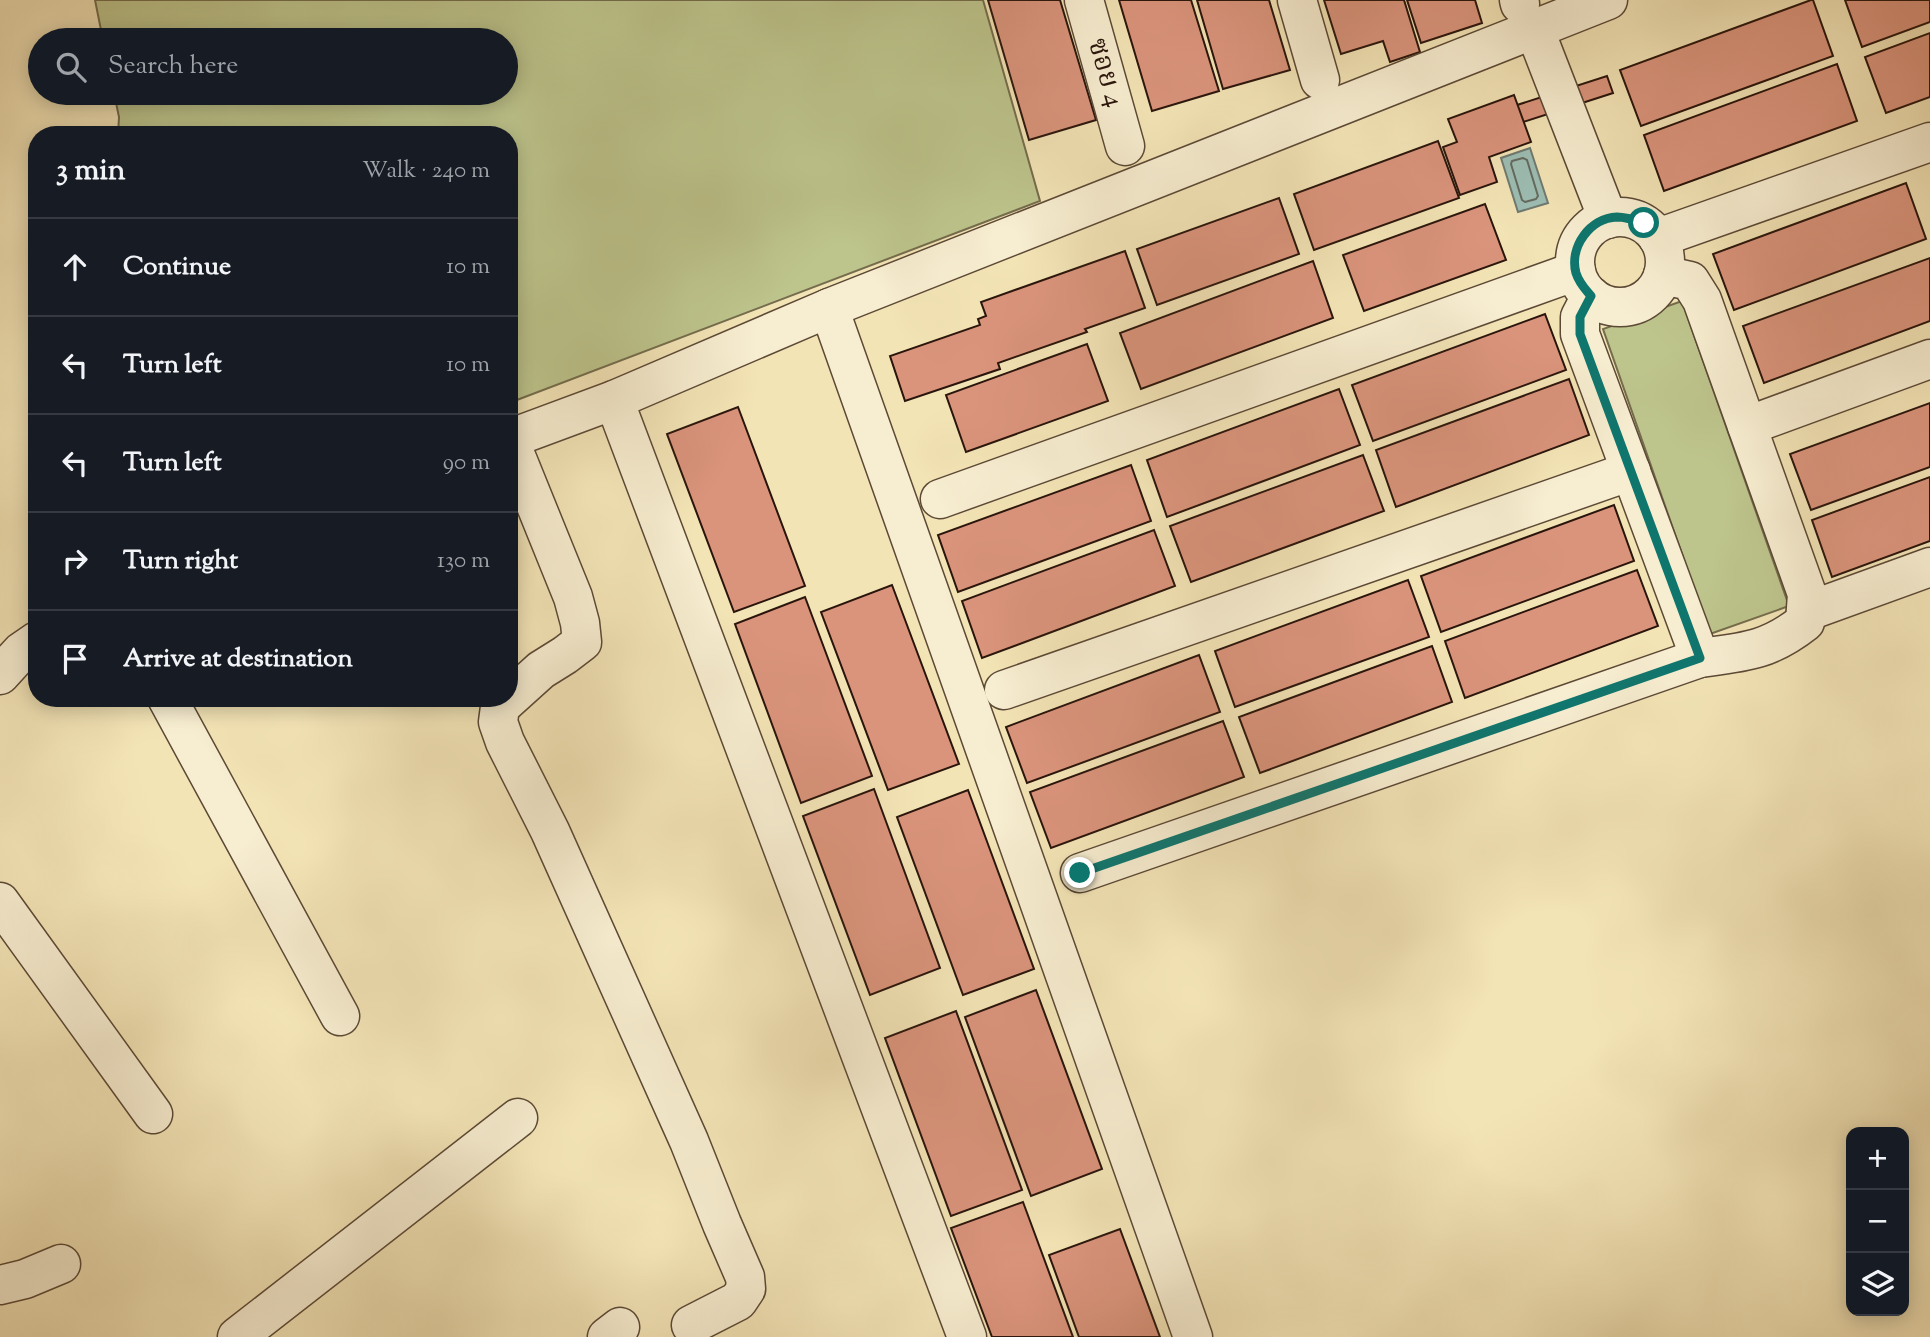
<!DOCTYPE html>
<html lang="en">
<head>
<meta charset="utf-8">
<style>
	body { margin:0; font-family:"Sorts Mill Goudy","Noto Serif Thai",serif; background:#242831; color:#f1f3f6 }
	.controls { position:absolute; right:21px; bottom:21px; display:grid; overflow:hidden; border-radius:14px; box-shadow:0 4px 18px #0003 }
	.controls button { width:63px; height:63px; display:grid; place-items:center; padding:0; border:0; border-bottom:2px solid #363941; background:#171b24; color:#f1f3f6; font:35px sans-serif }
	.stop { position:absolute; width:21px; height:21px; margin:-16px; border:5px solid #0f766e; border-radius:50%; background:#fff }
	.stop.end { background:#0f766e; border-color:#fff; box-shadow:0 2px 7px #0008 }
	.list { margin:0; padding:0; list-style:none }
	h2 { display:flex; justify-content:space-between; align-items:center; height:91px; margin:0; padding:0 28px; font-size:30px }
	h2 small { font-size:23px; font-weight:400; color:#9ea1a6 }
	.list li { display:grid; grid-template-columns:46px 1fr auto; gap:21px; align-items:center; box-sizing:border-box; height:98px; padding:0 28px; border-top:2px solid #363941 }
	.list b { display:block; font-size:26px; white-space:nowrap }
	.list em { font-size:23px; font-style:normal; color:#9ea1a6 }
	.icon { flex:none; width:38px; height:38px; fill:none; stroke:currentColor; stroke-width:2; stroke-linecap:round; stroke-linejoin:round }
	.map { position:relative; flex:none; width:1930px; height:1337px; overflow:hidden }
	.search { position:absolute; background:#171b24; box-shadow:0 4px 18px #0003; left:28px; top:28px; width:490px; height:77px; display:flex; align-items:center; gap:18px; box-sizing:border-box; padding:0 24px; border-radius:38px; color:#9ea1a6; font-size:26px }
	.panel { position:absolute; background:#171b24; box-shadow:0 4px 18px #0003; left:28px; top:126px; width:490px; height:581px; border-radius:28px }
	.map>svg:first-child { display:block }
</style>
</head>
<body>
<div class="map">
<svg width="1930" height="1337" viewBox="0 0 1930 1337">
	<rect width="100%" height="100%" fill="#f3e4b6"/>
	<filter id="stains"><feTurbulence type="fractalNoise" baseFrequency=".00286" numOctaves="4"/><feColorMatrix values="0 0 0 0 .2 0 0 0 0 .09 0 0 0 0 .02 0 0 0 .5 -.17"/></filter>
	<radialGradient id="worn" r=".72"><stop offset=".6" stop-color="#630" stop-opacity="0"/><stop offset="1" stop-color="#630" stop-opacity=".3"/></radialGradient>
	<g fill="#bdc48c" stroke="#746c4c" stroke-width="2">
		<polygon points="95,0 983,0 1040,201 509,403 509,135 118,135 119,117 114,93 506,93 506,40 103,40"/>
		<polygon points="1682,301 1789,606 1710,634 1603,329"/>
	</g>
	<polygon fill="#9dbeb4" stroke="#6f7a71" stroke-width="2" points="1530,148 1548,203 1518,212 1501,158"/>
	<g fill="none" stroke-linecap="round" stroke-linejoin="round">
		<polygon stroke="#646a60" stroke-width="2" points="1523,158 1527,160 1538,196 1536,199 1525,202 1522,200 1511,164 1512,161"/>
	</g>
	<g fill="#da947c" stroke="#2a150c" stroke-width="2">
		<polygon points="988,0 1060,0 1096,120 1029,140"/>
		<polygon points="1119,0 1191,0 1219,91 1152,111"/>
		<polygon points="1197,0 1269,0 1290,70 1223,89"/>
		<polygon points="1324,0 1404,0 1420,52 1390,62 1383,41 1341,54"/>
		<polygon points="1407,0 1475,0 1482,23 1421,43"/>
		<polygon points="1811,0 1813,0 1833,56 1641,126 1620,70"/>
		<polygon points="1845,0 1930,0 1930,22 1862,47"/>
		<polygon points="1930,33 1930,97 1886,113 1865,57"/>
		<polygon points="1837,64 1857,121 1664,191 1644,135"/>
		<polygon points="1607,76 1613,93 1489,133 1483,116"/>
		<polygon points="1514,95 1531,142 1489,157 1497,182 1460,195 1443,147 1457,142 1448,119"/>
		<polygon points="1438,141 1459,198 1314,250 1294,194"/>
		<polygon points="1906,183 1926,239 1734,310 1713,254"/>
		<polygon points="1279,198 1299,254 1157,305 1137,249"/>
		<polygon points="1485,204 1506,260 1364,311 1343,255"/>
		<polygon points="1125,251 1145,308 1085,329 1087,332 998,363 1000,369 905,401 890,356 980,325 978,319 986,316 981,302"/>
		<polygon points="1930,258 1930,321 1764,383 1743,326"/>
		<polygon points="1313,261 1333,318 1141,389 1120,333"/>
		<polygon points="1545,314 1566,370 1373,441 1352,385"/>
		<polygon points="1087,344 1108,401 966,452 946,395"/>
		<polygon points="1569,379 1589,435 1396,507 1376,450"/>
		<polygon points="1339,389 1360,445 1167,517 1147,460"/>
		<polygon points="1930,403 1930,467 1811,510 1790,454"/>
		<polygon points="738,407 805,586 734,612 667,434"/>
		<polygon points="1363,455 1384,511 1191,582 1170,526"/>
		<polygon points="1131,465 1151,521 958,592 938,535"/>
		<polygon points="1930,477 1930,541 1832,577 1812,520"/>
		<polygon points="1614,505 1634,561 1441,632 1421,576"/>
		<polygon points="1154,530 1175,586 982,658 962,601"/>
		<polygon points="1637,570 1658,626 1465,698 1445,641"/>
		<polygon points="1408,580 1429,637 1235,707 1215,651"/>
		<polygon points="892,585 959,764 888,790 821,612"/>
		<polygon points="805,597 872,776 801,803 735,624"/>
		<polygon points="1432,646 1452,702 1260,773 1239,717"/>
		<polygon points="1199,655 1220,712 1027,783 1006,727"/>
		<polygon points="1223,721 1244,777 1051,848 1030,792"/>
		<polygon points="874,789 940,968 870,995 803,816"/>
		<polygon points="968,790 1034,969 963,995 897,817"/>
		<polygon points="1036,990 1102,1169 1031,1196 965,1017"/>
		<polygon points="956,1011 1022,1190 951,1216 885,1038"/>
		<polygon points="1023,1202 1073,1337 992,1337 951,1228"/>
		<polygon points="1120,1229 1160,1337 1079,1337 1049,1255"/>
	</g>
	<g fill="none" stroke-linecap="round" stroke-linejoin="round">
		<g stroke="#5c4936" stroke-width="41">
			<g id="street">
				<polyline points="1084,0 1125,146"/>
				<polyline points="1297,0 1320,80"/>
				<polyline points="1519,0 1520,4"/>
				<polyline points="1534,28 1608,219"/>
				<circle cx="1620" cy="262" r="45"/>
				<polyline points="1658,238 1930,142"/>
				<polyline points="1591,296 1580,317 1580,334 1700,658"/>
				<polyline points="829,308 1193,1337"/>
				<polyline points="614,400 967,1337"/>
				<polyline points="1747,426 1930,359"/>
				<polyline points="509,439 614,400 829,308 1608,0"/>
				<polyline points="509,439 573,597 580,623 582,642 565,655 541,670 500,707 498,722 505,742 550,831 689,1141 722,1224 745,1277 746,1289 738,1301 691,1325"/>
				<polyline points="940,499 1576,271"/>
				<polyline points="1806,612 1930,567"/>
				<polyline points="0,675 21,652 37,641"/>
				<polyline points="1004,690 1631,471"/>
				<polyline points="167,698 340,1016"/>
				<path d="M1080,873L1700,658C1745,652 1768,651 1805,622L1807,594L1702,300L1690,281L1663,275"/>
				<polyline points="0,902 153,1114"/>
				<polyline points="0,1285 25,1279 61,1264"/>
				<polyline points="237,1337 518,1118"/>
				<polyline points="607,1337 620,1327"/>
			</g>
		</g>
		<use href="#street" stroke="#f7edd0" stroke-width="38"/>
	</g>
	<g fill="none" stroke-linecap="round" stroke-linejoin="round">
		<path stroke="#0f766e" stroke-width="9" d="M1080,873L1700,658L1580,334V317L1591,296C1585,289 1579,283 1576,273C1569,247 1590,218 1617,217C1626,217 1635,220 1644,223"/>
	</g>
	<g text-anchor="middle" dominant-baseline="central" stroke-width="7" stroke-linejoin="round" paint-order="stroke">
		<g font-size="28" fill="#2a150c" stroke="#f7edd0">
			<text transform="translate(1105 73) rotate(74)">ซอย 4</text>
		</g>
	</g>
	<rect width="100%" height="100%" filter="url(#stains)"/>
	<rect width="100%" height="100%" fill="url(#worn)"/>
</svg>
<div class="controls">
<button>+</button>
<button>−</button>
<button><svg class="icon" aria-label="layers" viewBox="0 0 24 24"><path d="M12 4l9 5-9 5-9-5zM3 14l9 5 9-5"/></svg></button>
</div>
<div class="stop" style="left:1644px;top:223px"></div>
<div class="stop end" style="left:1080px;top:873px"></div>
<div class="search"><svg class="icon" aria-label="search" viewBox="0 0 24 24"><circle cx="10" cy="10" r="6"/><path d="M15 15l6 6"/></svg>Search here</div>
<section class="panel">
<h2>3 min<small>Walk · 240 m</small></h2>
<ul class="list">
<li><svg class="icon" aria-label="ahead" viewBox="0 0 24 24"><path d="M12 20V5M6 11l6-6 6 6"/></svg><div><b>Continue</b></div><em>10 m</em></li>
<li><svg class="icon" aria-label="left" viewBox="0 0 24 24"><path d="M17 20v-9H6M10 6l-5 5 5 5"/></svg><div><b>Turn left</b></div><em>10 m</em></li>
<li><svg class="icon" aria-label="left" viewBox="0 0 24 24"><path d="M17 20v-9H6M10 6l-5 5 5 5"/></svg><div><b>Turn left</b></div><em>90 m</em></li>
<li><svg class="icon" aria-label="right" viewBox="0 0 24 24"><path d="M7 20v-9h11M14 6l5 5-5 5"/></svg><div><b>Turn right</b></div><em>130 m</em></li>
<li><svg class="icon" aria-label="arrive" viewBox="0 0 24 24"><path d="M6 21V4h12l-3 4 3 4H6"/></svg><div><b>Arrive at destination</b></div></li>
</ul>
</section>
</div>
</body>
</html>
